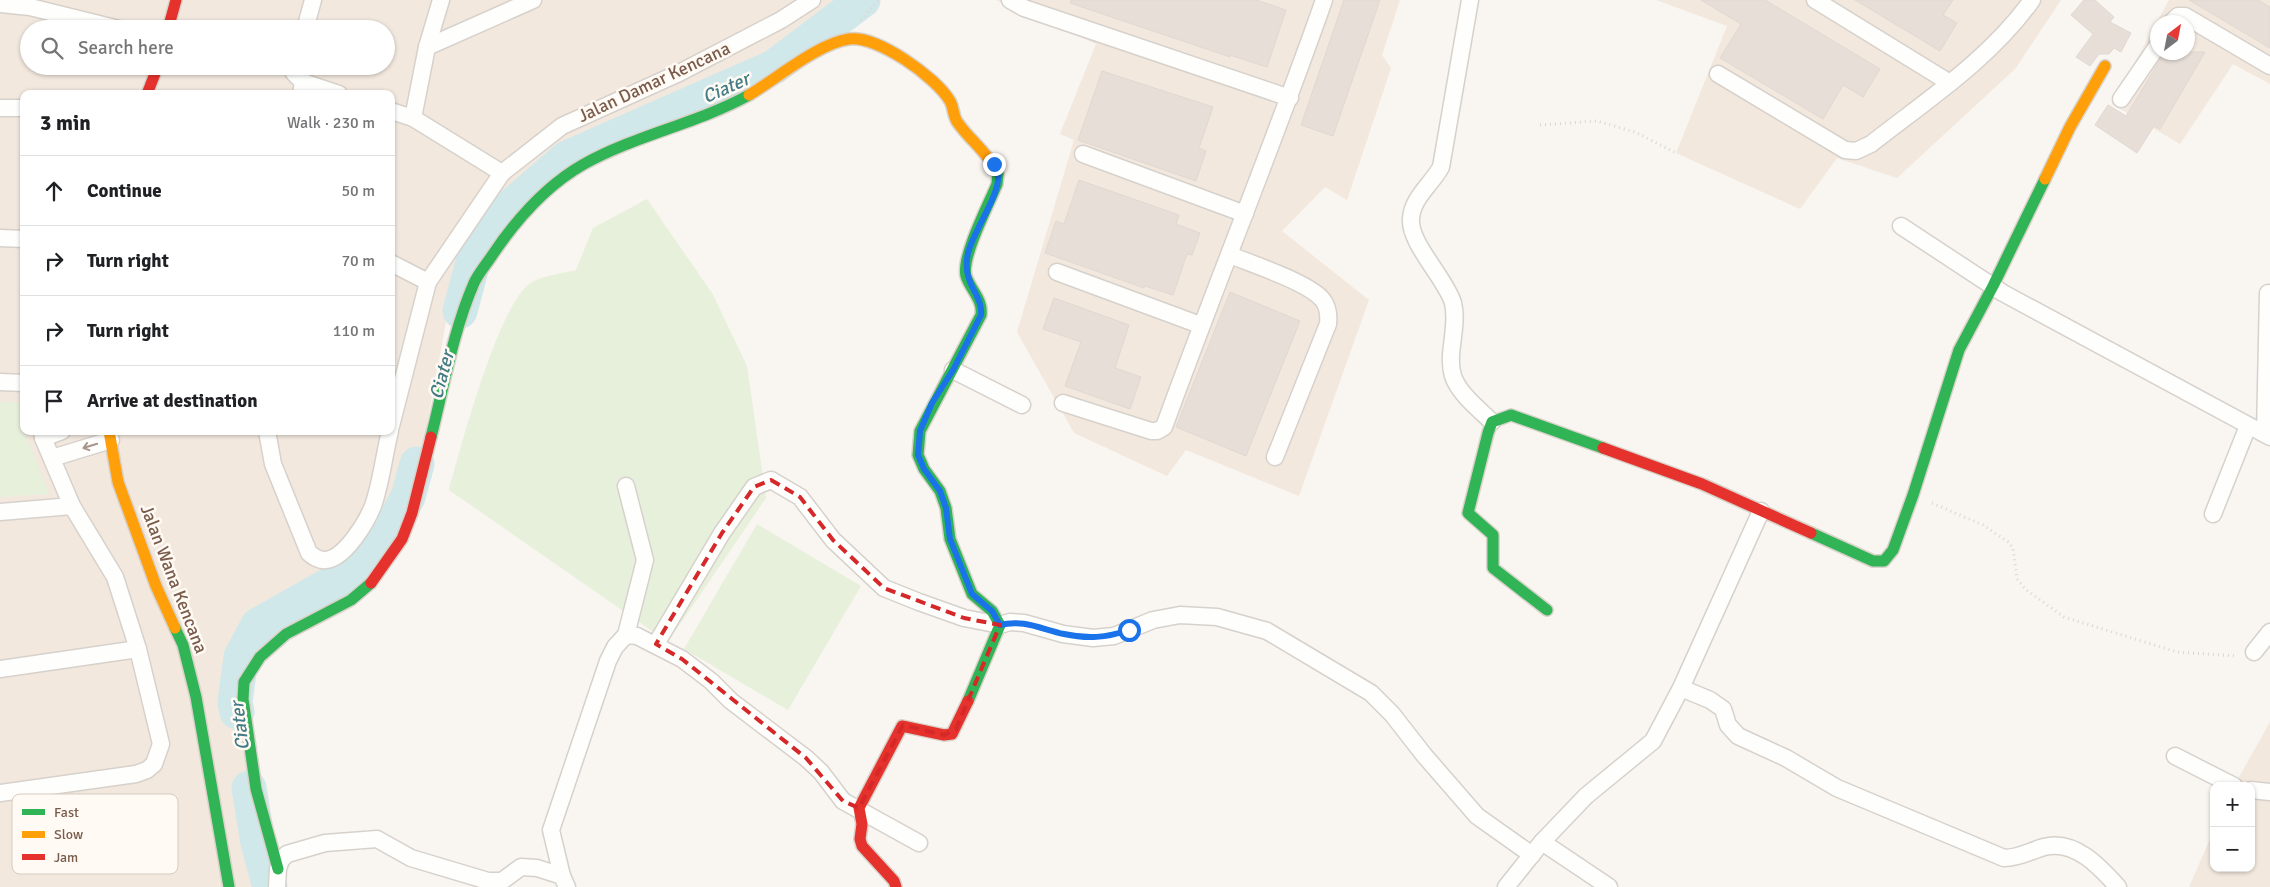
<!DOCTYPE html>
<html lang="en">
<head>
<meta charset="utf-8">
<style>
	body { margin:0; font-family:Signika,sans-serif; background:#f6f6f6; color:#202124 }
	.controls { position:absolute; right:15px; bottom:15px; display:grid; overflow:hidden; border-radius:10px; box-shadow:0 1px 4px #0004 }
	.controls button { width:45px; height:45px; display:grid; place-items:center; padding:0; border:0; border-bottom:1px solid #e0e0e0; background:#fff; color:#202124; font:25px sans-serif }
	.compass { position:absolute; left:2150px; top:15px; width:45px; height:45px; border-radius:50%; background:#fff; box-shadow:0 1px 4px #0004; rotate:32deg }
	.stop { position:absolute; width:15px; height:15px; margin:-11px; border:4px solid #1a73e8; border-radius:50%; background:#fff }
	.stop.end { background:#1a73e8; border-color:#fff; box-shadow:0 1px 5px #0008 }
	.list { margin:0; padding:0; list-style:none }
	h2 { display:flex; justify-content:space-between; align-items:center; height:65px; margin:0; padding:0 20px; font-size:21px }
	h2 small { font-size:16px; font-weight:400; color:#757577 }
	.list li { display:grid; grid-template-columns:32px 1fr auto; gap:15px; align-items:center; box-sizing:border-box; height:70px; padding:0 20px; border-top:1px solid #e0e0e0 }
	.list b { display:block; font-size:19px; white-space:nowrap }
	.list em { font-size:16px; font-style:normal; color:#757577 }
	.icon { flex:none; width:28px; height:28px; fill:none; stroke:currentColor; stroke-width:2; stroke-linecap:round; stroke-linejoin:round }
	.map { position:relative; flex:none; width:2270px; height:887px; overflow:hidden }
	.search { position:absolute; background:#fff; box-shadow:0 1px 4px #0004; left:20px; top:20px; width:375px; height:55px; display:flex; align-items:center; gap:12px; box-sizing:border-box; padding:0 18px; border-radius:28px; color:#757577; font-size:19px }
	.panel { position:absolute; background:#fff; box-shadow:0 1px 4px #0004; left:20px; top:90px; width:375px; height:345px; border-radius:10px }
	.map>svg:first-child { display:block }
</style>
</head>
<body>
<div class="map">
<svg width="2270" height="887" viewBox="0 0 2270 887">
	<rect width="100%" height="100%" fill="#f9f5f0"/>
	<g fill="#f2e8de" fill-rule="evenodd">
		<path d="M0,0H842L816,23L735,71L591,131L532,175L483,234L450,301L420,461L394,521L361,562L273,603L243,664L276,887H0ZM29,29H386V66H29ZM24,94H391V431H24Z"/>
		<polygon points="996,0 1400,0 1382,55 1391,68 1347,200 1325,187 1282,231 1369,300 1299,496 1186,450 1167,476 1074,433 1017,332 1074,140 1060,134 1096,44"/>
		<polygon points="1656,0 2061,0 2015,69 1897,178 1837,158 1800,209 1676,153 1727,26"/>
		<path d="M2169,0H2270V84L2233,64L2180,144L2112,104ZM2158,22H2188V52H2158Z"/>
		<polygon points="2270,722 2270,887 2189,887 2214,830 2214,868 2251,868 2251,786 2234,786"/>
	</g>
	<g fill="#e7f0db">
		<path d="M647,199L712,293L747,366L766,498L668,642L449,490C460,450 499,301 532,282C543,276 564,273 576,270L593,228Z"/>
		<polygon points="0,402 24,402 24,431 49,494 0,497"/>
		<polygon points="757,524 861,586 788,710 684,649"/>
	</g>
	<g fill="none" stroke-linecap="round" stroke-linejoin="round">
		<g stroke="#d0e8ea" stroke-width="35">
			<polyline points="460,311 481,232 567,158 774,67 863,0"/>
			<polyline points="237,712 235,702 241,657 258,625 354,571 382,544 408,497 417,464"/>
			<polyline points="249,788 258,843 270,887"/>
		</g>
	</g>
	<g fill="#e6ded7" stroke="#e2d8d2">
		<polygon points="1071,0 1256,0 1286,10 1267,67 1230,55 1230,57 1070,3"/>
		<polygon points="1344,0 1380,0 1333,136 1301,125"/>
		<polygon points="1701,0 1765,0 1880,69 1863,97 1843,85 1823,119 1720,58 1741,24"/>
		<polygon points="1855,0 1953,0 1943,15 1957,23 1940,51"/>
		<polygon points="2084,0 2095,0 2114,17 2110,22 2131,33 2121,52 2114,48 2109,54 2099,54 2090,66 2076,57 2093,34 2071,15"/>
		<polygon points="2189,0 2258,0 2270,7 2270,48"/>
		<polygon points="2165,52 2205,52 2160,129 2154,126 2137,153 2095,125 2108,105 2126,116"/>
		<polygon points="1102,71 1213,107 1199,148 1206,151 1196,181 1078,140"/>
		<polygon points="1079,180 1179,215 1176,224 1200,233 1192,255 1187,254 1173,295 1145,286 1144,288 1045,253 1056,221 1064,224"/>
		<polygon points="1230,292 1300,321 1246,456 1176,427"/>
		<polygon points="1054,298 1129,325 1115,368 1141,377 1130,409 1065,386 1081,342 1043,329"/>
	</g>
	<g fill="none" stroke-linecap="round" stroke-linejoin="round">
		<g stroke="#d7d1cb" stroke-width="19">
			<g id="street">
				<polyline points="1010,0 1024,8 1290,98"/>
				<path d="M1470,0L1441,167C1431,185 1412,198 1411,219C1409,243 1446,279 1453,303C1459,327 1446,353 1453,376C1459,394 1479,409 1492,422"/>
				<polyline points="1815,0 1950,83"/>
				<polyline points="0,4 30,7 119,29"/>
				<polyline points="2172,22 2178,16 2185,16 2270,66"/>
				<polyline points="305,29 313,0"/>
				<polyline points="427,47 533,0"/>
				<polyline points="296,66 294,73 303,82 301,94"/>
				<path d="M1718,74L1845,150L1856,151L1871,144C1927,100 1990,59 2032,0"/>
				<polyline points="303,82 339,94"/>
				<polyline points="2121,99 2158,45"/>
				<polyline points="0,108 24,108"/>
				<polyline points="391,111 413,118 502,173"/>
				<polyline points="413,118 427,47 441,0"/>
				<polyline points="1083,154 1245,214"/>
				<polyline points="1901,226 2003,293 2270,437"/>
				<polyline points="0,238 24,239"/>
				<path d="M1230,255C1252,264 1307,282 1322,299C1328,306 1329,315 1328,324L1275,457"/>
				<polyline points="391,263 428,282"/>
				<polyline points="1057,272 1200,325"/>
				<polyline points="953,370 1022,405"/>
				<polyline points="0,382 24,383"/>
				<path d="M1063,403L1151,431H1157L1164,427C1216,284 1274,143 1324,0"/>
				<polyline points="391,426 428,282 502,173 562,126 679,73 781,20 812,0"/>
				<path d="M267,431L273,464L309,553C314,557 319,561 326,560C345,558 366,523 373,506C381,483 384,456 390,431"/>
				<polyline points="2265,434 2268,293"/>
				<polyline points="43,438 62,431"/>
				<polyline points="52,458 111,440"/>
				<polyline points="0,512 72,506"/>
				<polyline points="2213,514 2248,426"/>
				<polyline points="626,635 637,636 682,659 711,681 731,701 806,758 821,772 843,801 919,843"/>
				<polyline points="656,644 722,533 754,487 771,480 800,497 833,540 884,588 919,602 964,618 1000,625 1010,622 1024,623 1063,634 1093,638 1114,636 1153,620 1180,615 1217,617 1267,631 1371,693 1392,714 1424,755 1477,816 1532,855"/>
				<polyline points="2254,652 2270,632"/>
				<polyline points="0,669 138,649"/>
				<path d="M1681,688L1710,700L1723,709L1728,725L1738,736L1786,758L1837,788L2004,858C2019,858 2030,851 2044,847C2075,839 2100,867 2118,887"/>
				<polyline points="2175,756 2234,786"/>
				<polyline points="2251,790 2270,792"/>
				<polyline points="0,793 136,774 147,770 154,764 161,744 138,649 115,577 72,506 43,438 42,431"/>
				<polyline points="1542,842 1609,887"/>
				<polyline points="562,876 551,830 608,661 615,647 626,635 643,568 645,560 626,486"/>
				<polyline points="277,887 278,869 281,860 287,854 325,843 377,839 411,858 488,881 502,881 521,867 537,868 562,876 567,887"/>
				<polyline points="1506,887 1542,842 1586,796 1653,741 1681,688 1761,511"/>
			</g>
		</g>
		<g stroke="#d9d2cb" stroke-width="14">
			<g id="fast">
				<path d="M431,437C444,386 453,331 474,283C478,274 485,266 491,257C515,221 545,186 584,164C636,135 696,124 749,95"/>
				<polyline points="1811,533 1873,561 1884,561 1893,550 1913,495 1959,350 1993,286 2045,179"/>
				<polyline points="1547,610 1493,568 1493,535 1468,513 1488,433 1492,422 1511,415 1603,448"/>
				<polyline points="175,628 183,645 196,697 229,887"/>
				<path d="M968,701L1000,625L992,611L972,594L950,539L946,508L940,491L924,469L918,455L920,431L981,315C983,299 971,291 966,276C961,257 989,204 997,184L998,174L996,170"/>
				<polyline points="278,869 256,789 243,699 244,682 260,657 286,634 351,600 371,583"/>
			</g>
		</g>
		<g stroke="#d9d2cb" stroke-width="14">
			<g id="slow">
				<path d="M749,95C776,79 819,43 849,39C877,35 936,77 950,101C954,108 953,117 958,123C969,139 987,152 996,170"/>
				<polyline points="2045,179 2070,127 2105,66"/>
				<polyline points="109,431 118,482 156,586 175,628"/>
			</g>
		</g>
		<g stroke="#d9d2cb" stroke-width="14">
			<g id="jam">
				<polyline points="168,29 176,0"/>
				<polyline points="147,94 158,66"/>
				<polyline points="1603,448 1702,484 1811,533"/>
				<polyline points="371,583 402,539 412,513 431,437"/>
				<polyline points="896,887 894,881 862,846 860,839 862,824 859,808 902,726 944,735 952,734 968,701"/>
			</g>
		</g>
		<g stroke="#dcd5d0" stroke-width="3" stroke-dasharray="1 4" stroke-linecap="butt">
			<polyline points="861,20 878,0"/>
			<polyline points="1540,125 1597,121 1635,132 1676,153"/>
			<polyline points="1932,503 1983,525 2008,542 2013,548 2017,579 2025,589 2064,617 2177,652 2237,656"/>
		</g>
		<use href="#street" stroke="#fefefd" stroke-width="16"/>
		<use href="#fast" stroke="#30b455" stroke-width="11"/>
		<use href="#slow" stroke="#ff9f0a" stroke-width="11"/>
		<use href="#jam" stroke="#e5322d" stroke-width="11"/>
	</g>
	<defs><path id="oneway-shaft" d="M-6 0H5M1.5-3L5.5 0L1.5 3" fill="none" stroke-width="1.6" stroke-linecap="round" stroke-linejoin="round" transform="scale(1.25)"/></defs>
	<use stroke="#a8958b" href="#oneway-shaft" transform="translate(90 446) rotate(163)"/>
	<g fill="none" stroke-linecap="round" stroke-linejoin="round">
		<path stroke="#1a73e8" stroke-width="6" d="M994,164C995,167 998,171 998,174C1001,194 973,231 968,253C961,285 983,293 981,315L953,370L932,403L920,431L918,455L924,469L940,491L946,508L950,539L972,594L992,611L1000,625C1023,619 1041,629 1064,634C1087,639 1106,638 1129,630"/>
	</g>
	<path fill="none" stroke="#d62828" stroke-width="4" stroke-dasharray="10 6" stroke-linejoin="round" d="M771,480L800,497L833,540L884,588L964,618L1000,625L956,729L944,735L903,725L859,808L843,801L806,758L682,659L656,644L722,533L754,487Z"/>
	<g text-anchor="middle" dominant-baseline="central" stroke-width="5" stroke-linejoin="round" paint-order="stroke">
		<g font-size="18" fill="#7a5c4d" stroke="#fffaf3">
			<text transform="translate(654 82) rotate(-25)">Jalan Damar Kencana</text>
			<text transform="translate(174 579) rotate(69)">Jalan Wana Kencana</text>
		</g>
		<g font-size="19" font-style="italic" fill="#437c86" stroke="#fffaf3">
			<text transform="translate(726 88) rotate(-24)">Ciater</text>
			<text transform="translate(442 375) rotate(-75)">Ciater</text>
			<text transform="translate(240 726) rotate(-97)">Ciater</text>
		</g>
	</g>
	<rect x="12" y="794" width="166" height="80" rx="8" fill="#fffaf3" stroke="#d7cbc1" stroke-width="1"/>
	<rect x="22" y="809" width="23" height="6" fill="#30b455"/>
	<rect x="22" y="831" width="23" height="7" fill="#ff9f0a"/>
	<rect x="22" y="854" width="23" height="6" fill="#e5322d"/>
	<g font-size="14" fill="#7a5c4d">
		<text x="54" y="817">Fast</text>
		<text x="54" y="839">Slow</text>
		<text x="54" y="862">Jam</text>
	</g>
</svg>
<div class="controls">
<button>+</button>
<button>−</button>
</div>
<svg class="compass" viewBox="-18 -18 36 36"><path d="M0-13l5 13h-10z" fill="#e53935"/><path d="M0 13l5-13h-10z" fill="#757577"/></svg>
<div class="stop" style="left:1129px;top:630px"></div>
<div class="stop end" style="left:994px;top:164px"></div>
<div class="search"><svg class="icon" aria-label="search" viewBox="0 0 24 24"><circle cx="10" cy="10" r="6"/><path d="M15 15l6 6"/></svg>Search here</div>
<section class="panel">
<h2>3 min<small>Walk · 230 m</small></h2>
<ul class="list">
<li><svg class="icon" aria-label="ahead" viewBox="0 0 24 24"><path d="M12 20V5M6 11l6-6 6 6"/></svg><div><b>Continue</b></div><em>50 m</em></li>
<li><svg class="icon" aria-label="right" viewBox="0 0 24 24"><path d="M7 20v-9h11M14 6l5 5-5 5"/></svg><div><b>Turn right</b></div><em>70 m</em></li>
<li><svg class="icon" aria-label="right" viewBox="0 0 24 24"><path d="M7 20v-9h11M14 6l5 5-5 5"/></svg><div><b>Turn right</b></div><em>110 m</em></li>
<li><svg class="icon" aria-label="arrive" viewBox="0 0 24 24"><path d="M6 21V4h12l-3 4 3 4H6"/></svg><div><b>Arrive at destination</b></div></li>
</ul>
</section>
</div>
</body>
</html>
